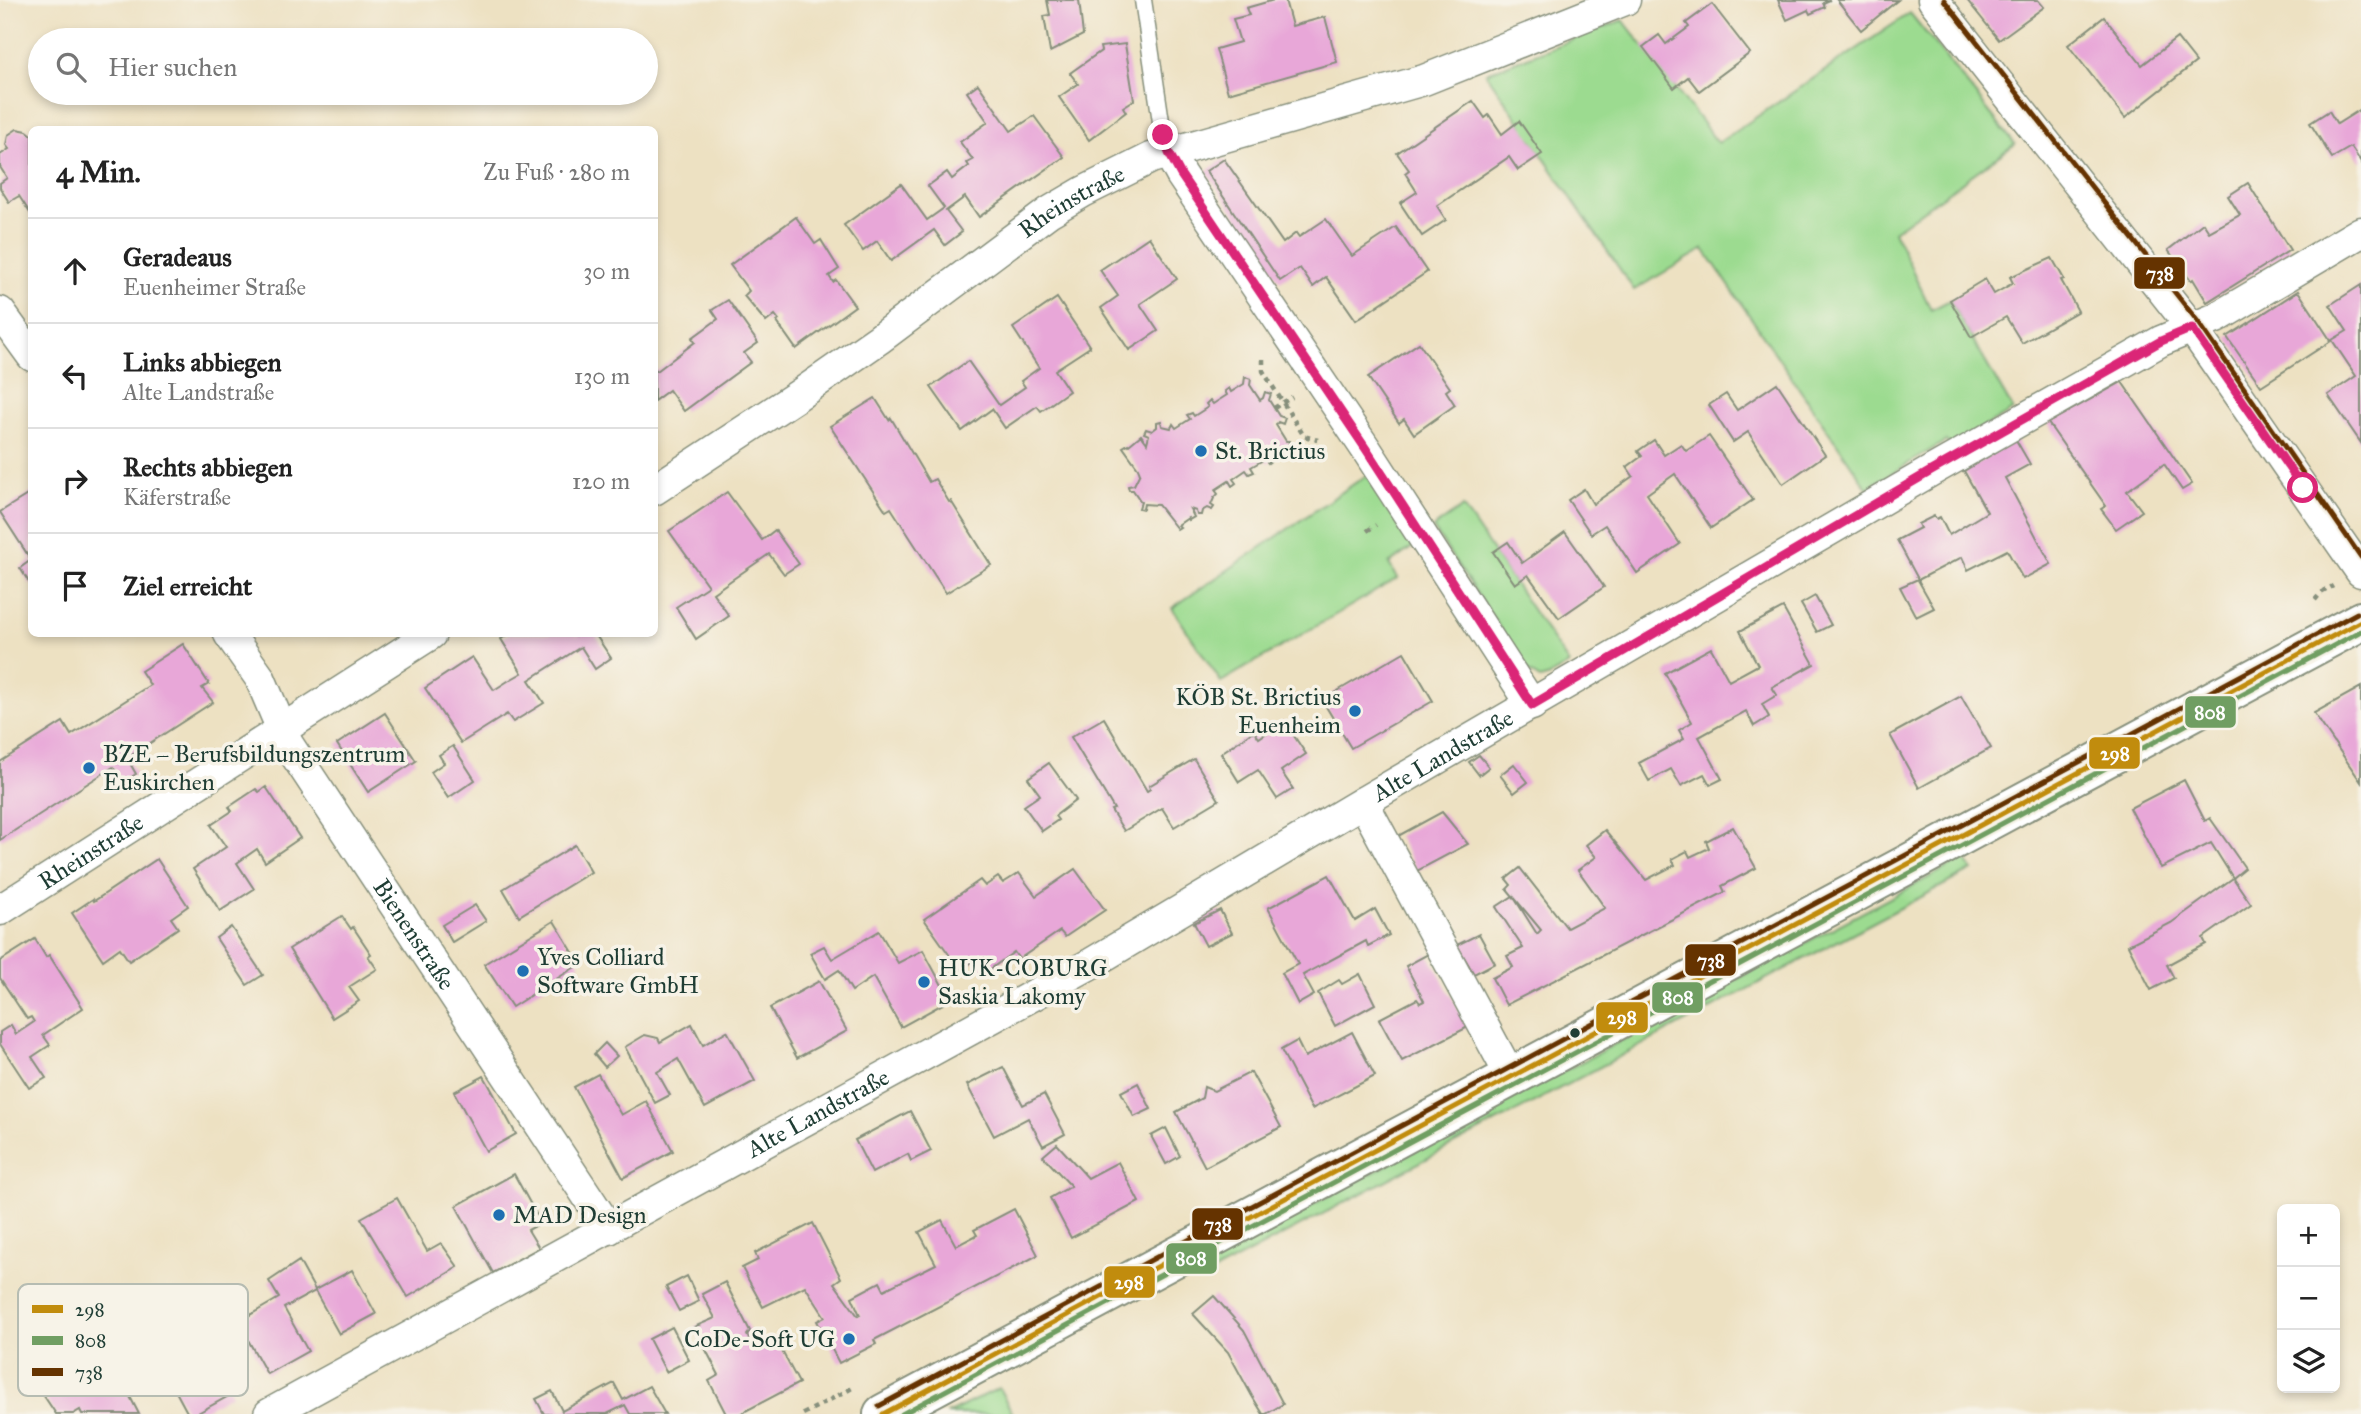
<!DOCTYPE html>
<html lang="de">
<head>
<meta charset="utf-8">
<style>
	body { margin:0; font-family:"IM FELL Great Primer",serif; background:#f2f2f2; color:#222 }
	.controls { position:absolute; right:21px; bottom:21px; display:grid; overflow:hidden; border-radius:10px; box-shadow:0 4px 10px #0003 }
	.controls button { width:63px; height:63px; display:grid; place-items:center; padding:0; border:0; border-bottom:2px solid #e0e0e0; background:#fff; color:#222; font:35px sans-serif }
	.stop { position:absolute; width:21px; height:21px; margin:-16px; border:5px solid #db2777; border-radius:50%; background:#fff }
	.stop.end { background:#db2777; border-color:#fff; box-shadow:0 2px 7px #0008 }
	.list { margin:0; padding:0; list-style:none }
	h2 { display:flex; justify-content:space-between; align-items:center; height:91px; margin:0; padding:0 28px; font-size:30px }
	h2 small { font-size:23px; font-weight:400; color:#767676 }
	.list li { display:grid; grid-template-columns:46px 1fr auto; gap:21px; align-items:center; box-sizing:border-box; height:105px; padding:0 28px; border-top:2px solid #e0e0e0 }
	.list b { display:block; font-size:26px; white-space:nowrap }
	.list p { margin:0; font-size:23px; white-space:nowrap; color:#767676 }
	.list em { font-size:23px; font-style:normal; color:#767676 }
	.icon { flex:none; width:38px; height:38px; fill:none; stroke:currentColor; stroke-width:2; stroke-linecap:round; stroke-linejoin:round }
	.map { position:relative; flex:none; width:2361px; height:1414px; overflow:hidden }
	.search { position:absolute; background:#fff; box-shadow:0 4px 10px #0003; left:28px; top:28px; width:630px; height:77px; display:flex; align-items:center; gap:18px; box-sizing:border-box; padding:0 24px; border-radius:38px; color:#767676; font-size:26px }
	.panel { position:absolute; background:#fff; box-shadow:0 4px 10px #0003; left:28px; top:126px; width:630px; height:511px; border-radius:10px }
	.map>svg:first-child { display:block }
</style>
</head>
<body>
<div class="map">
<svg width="2361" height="1414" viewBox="0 0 2361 1414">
	<rect width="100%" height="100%" fill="#f7f3e8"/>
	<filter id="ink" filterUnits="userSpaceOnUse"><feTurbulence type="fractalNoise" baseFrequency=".0143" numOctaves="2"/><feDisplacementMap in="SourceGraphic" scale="14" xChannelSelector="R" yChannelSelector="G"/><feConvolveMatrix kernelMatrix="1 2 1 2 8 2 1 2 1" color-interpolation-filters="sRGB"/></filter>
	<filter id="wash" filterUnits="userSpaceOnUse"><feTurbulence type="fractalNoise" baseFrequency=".00686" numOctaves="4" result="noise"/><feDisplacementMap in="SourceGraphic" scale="28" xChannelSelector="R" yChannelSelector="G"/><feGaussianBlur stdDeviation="1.57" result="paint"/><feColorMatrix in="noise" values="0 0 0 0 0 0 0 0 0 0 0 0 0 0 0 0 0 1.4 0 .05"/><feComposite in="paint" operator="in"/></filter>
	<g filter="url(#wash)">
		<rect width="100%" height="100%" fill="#ede1c2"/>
		<g fill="#9cdb90" stroke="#5e8c62" stroke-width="2">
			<polygon points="1910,13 2015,144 1894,231 1931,310 1950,300 2013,410 1951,446 1946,441 1867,488 1704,249 1634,290 1486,73 1623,20 1718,143"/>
			<polygon points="1367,475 1414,546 1389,564 1398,578 1221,682 1172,608"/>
			<polygon points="1463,507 1569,664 1547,677 1540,679 1529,672 1433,528"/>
			<polygon points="1965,858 1972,870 1200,1279 1197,1274 1198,1269 1203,1263"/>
			<polygon points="999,1388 1013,1414 947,1414"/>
		</g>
		<g id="blocks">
			<g fill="#e8a7d8">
				<polygon points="1047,0 1079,0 1083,35 1050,52 1044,16 1050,15"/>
				<polygon points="1274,0 1285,0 1292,26 1325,17 1337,62 1228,93 1216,49 1240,42 1233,19 1249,15 1246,8"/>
				<polygon points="1778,0 1830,0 1823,3 1825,7 1810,14 1808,10 1787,20"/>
				<polygon points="1837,0 1898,0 1861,30"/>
				<polygon points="1967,0 2038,0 2044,7 1999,40"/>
				<polygon points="1712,4 1750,53 1699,91 1688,77 1674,88 1643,47 1659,35 1666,44 1689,27 1686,23"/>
				<polygon points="2104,17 2142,65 2177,38 2196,62 2125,118 2068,45"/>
				<polygon points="1125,44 1134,100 1123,107 1126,112 1089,140 1059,97 1078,84 1070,73 1101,51 1100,47"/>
				<polygon points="978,84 1011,131 1034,116 1064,157 979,217 965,197 946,211 962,232 945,245 934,230 891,261 877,241 863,251 844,225 901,184 927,220 944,208 928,186 947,172 952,179 969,166 967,163 973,160 960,142 988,122 967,92"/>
				<polygon points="1473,101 1485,118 1489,115 1502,134 1519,121 1542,154 1518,170 1509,157 1437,206 1446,220 1422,236 1400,203 1417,192 1405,173 1409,170 1397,153"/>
				<polygon points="2361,109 2361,162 2351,147 2332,158 2310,123 2329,111 2337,124"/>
				<polygon points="17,129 27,131 32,135 32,216 19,196 9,202 0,188 0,183 7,178 0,167 0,155 9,149 6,145 8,135"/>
				<polygon points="1224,159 1283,243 1296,233 1299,237 1326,219 1352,256 1396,227 1427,272 1356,320 1326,277 1313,287 1300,268 1280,281 1206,171"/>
				<polygon points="2248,183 2290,250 2207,302 2193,279 2191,281 2168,250 2203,223 2209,232 2240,215 2228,196"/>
				<polygon points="796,217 815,244 821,240 839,269 829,276 833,282 836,280 855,306 796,349 777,322 779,320 775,315 766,322 744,296 749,291 730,265"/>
				<polygon points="1149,237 1177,279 1140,304 1158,331 1129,350 1101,308 1118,296 1100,270"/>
				<polygon points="2052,258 2064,279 2061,280 2078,311 2022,343 2006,317 1971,337 1950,300 1985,279 1994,294 2013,283 2010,277"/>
				<polygon points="2361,285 2361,443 2328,395 2356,376 2332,340 2347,331 2330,305"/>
				<polygon points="2298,291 2331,341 2261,386 2227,337"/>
				<polygon points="1057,298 1090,347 1055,370 1069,391 1041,411 1037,406 1005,428 992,409 962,431 931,387 968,361 999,405 1025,387 1021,381 1039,368 1013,328"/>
				<polygon points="728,300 758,343 744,353 751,362 684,411 669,390 654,401 654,368 657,371 695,342 692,338 718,319 712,310"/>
				<polygon points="1419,343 1450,388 1446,391 1455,405 1414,434 1404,419 1399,423 1368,377"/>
				<polygon points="1245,377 1251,379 1250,385 1260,400 1263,398 1265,392 1271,394 1269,400 1279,416 1285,418 1283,424 1278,422 1276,425 1286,441 1289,441 1289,447 1284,446 1269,455 1272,460 1268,463 1265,459 1251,467 1254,472 1249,474 1246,470 1233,479 1236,483 1232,486 1229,481 1215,490 1218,494 1214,498 1211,505 1214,507 1212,510 1207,508 1202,511 1201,515 1197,515 1196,511 1190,509 1194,517 1189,520 1188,518 1178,525 1180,527 1177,529 1158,505 1144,504 1143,509 1139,508 1141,502 1133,490 1129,490 1128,486 1134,485 1140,473 1138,468 1123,447 1128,444 1129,445 1141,435 1147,443 1149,435 1144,433 1146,429 1152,431 1157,427 1157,422 1161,421 1162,426 1171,428 1173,424 1176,428 1190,419 1187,415 1192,413 1194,416 1208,407 1206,404 1210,400 1213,404 1227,395 1225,391 1229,388 1231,392 1244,384"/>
				<polygon points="2122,382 2192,484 2182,490 2164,464 2127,491 2142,511 2116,529 2101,509 2106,506 2048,423"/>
				<polygon points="1777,383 1825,455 1783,484 1748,432 1733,442 1709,405 1726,394 1737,410"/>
				<polygon points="875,398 889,420 891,418 929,482 935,479 949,502 951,501 991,565 946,593 891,508 886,511 830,426"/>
				<polygon points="1709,436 1753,500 1711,528 1675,474 1647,494 1680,544 1637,573 1605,525 1591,534 1568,500 1584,489 1593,504 1633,476 1627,467 1642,456 1638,451 1654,440 1664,455 1681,444 1686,451"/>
				<polygon points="2016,440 2030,464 2005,478 2051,564 2023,579 2007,550 1968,570 1962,557 1918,580 1934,608 1916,617 1900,587 1918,579 1897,540 1920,528 1918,524 1934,516 1936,519 1940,517 1949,535 1987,512 1964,471"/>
				<polygon points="32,492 32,582 30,584 20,568 31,560 0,512"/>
				<polygon points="727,492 762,540 775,530 799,564 784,574 769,554 713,593 729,616 696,639 676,607 708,586 669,531"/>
				<polygon points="1565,532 1604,587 1559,618 1528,575 1515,584 1493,552 1508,542 1522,563"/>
				<polygon points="1815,596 1831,625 1817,632 1801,604"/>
				<polygon points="1783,608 1814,664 1772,687 1777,695 1762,704 1769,717 1754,726 1746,711 1699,737 1722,779 1710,785 1704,774 1681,786 1671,769 1649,781 1639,763 1684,739 1679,730 1692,722 1665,673 1711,648 1729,681 1758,665 1740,631"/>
				<polygon points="509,634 574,634 576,636 580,634 595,634 611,658 595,669 581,647 529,680 544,703 513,722 507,714 461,743 425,688 472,657 494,690 508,681 522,673 501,639"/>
				<polygon points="183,644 209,684 202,688 213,702 127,758 136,774 123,782 113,767 0,840 0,762 63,722 71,735 150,685 141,671"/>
				<polygon points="1404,652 1433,701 1351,748 1322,700"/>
				<polygon points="2361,687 2361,782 2314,713"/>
				<polygon points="1961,696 1991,748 1919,788 1890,735"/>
				<polygon points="385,713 416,761 368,792 337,744"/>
				<polygon points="1104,718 1147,791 1150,789 1149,786 1194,759 1219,800 1174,827 1162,808 1124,831 1111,810 1114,809 1071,737"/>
				<polygon points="1284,721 1306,754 1281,771 1293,789 1277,799 1258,770 1239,782 1221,753 1254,731 1259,738"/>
				<polygon points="453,746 475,780 448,798 431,772 444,763 439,755"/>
				<polygon points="1479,755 1489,767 1479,775 1469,762"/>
				<polygon points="1049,763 1076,800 1055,816 1058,820 1042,831 1024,806 1040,795 1028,778"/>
				<polygon points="1514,764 1528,782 1514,793 1500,775"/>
				<polygon points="2184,780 2205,821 2210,818 2245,868 2233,878 2251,904 2203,938 2206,944 2167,965 2174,978 2151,990 2128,945 2171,923 2233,878 2211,843 2161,868 2130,808"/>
				<polygon points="266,787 300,838 265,862 257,849 237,863 254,889 220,911 193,869 226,847 211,825 232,811 229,807 256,789 259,792"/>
				<polygon points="1442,812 1468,844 1417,871 1398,836"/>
				<polygon points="1733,827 1756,868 1722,886 1725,892 1506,1005 1492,978 1513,967 1507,956 1523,948 1496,907 1513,896 1537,934 1541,930 1507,889 1511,885 1506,879 1520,868 1567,928 1605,908 1578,870 1596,857 1586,845 1605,830 1646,880 1675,865 1672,859 1687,851 1690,857 1709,848 1706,841"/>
				<polygon points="575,845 591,872 519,916 503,889"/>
				<polygon points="157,859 188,906 171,918 178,928 129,961 120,948 103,960 72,913 93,899 94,901"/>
				<polygon points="1075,869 1105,910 1065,937 1060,931 1019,959 1014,952 985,973 976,960 960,970 924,919 980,880 985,886 998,877 1003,883 1019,873 1036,896"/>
				<polygon points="1329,875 1355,921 1375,909 1389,935 1368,946 1366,941 1303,975 1314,995 1298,1004 1282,973 1298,964 1268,908"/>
				<polygon points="475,905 486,921 452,942 442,925"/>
				<polygon points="1220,910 1232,933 1206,946 1194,923"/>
				<polygon points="342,916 351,929 353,927 371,954 368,956 377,969 349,987 359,1001 332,1018 289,949"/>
				<polygon points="554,921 580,964 512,1007 484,964"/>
				<polygon points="231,927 263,975 247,985 216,938"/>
				<polygon points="879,931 898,963 923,950 950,1000 901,1027 873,977 852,991 839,970 825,979 810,953 824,946 832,959"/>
				<polygon points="1479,934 1495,963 1474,974 1457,945"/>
				<polygon points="35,939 46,957 49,955 83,1008 43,1035 50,1045 32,1057 46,1078 29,1088 0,1044 0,1032 11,1025 16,1034 34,1022 31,1017 27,1019 0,978 0,961"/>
				<polygon points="1428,954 1468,1027 1402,1061 1379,1019 1417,999 1420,1003 1424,1001 1406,966"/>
				<polygon points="1360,974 1375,1004 1335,1026 1318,993 1339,980 1342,984"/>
				<polygon points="819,981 847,1031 797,1058 770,1008"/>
				<polygon points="692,1024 703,1045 727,1031 755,1081 705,1108 678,1059 657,1072 670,1095 655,1103 625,1047 645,1035 658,1038 660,1042"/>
				<polygon points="1352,1032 1375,1076 1312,1109 1281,1050 1297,1041 1305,1057"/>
				<polygon points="605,1043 617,1056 605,1067 594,1054"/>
				<polygon points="1003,1067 1023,1105 1044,1094 1065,1134 1043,1146 1028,1118 994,1136 967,1085"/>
				<polygon points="1251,1072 1281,1127 1205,1167 1176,1112 1202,1098 1204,1087 1214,1091"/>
				<polygon points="598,1074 621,1115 646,1101 673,1151 623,1178 574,1087"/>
				<polygon points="484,1076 516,1134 486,1151 454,1092"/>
				<polygon points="1138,1083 1151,1109 1134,1117 1121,1092"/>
				<polygon points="910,1111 931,1151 911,1161 908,1154 872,1173 855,1140"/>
				<polygon points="1166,1128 1180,1156 1166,1164 1151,1136"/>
				<polygon points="1057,1144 1088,1178 1118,1162 1139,1202 1071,1238 1050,1198 1071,1186 1043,1156"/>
				<polygon points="514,1174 541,1223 528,1230 539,1248 493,1273 456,1206"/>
				<polygon points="397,1198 427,1251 441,1243 458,1267 408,1297 361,1218"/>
				<polygon points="1014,1209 1038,1255 874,1340 876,1344 839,1363 817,1321 825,1317 805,1286 763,1307 742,1268 758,1260 755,1253 813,1223 841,1278 834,1283 858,1316 860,1315 852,1297 880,1282 884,1290 936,1264 919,1232 942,1220 956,1246 977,1235 974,1230"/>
				<polygon points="299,1261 315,1290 352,1270 376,1314 339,1334 315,1291 284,1308 308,1351 267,1374 238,1322 279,1298 269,1281"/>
				<polygon points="687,1276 699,1301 679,1311 666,1287"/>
				<polygon points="725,1282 750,1331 747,1335 754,1349 775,1338 799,1383 740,1414 726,1414 709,1381 719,1375 694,1327 715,1318 702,1294"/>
				<polygon points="1214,1296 1244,1330 1283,1404 1266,1414 1263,1414 1252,1396 1228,1352 1193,1314"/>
				<polygon points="672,1327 689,1360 666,1372 649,1339"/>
				<polygon points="117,1342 129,1360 146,1351 149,1356 166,1346 178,1368 208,1351 232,1394 196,1414 188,1414 167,1375 146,1387 139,1376 124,1385 139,1414 82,1414 80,1410 73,1414 56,1414 36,1384 61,1369 66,1378 104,1357 100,1352"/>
				<polygon points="614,1383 623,1400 649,1386 665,1414 630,1414 625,1405 607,1414 544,1414 536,1399 552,1391 562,1411"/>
			</g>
		</g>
	</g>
	<g filter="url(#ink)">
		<use href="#blocks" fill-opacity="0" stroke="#868f7b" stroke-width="2"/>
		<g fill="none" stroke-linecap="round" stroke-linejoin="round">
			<g stroke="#868f7b" stroke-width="19">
				<polyline id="service" points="1143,0 1163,135 1169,153"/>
			</g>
			<g stroke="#868f7b" stroke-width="33">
				<g id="minor">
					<polyline points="1933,0 2192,328 2361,572"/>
					<polyline points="1169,153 1181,175 1366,449 1532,705"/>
					<polyline points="0,312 32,356"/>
					<path id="s1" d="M654,490L797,396L879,339L1049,212L1083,192L1151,158L1424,80L1625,0"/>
					<path id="s2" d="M229,634L260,678L288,744L609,1229"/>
					<polyline points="1363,802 1511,1077"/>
					<path id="s3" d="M0,910L431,634"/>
					<path id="s4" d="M269,1414L1092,963L1363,802L1931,471L2161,341L2216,318L2361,232"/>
				</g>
			</g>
			<g stroke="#868f7b" stroke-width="42">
				<polyline id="primary" points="883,1414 2361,621"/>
			</g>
			<g stroke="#868f7b" stroke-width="4.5" stroke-dasharray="5 5" stroke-linecap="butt">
				<polyline points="1263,359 1263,371 1304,436 1318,440"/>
				<polyline points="1274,408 1292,397"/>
				<polyline points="1367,531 1376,525"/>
				<polyline points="2315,600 2321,593 2333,586"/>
				<polyline points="803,1414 856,1386"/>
			</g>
			<use href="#service" stroke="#fff" stroke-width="16"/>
			<use href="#minor" stroke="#fff" stroke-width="30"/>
			<use href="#primary" stroke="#fff" stroke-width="38"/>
			<g stroke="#f7f3e8" stroke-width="10">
				<polyline id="bus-1" points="883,1414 2361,621"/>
			</g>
			<g stroke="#f7f3e8" stroke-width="10">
				<polyline id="bus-2" points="902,1414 2361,631"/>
			</g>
			<g stroke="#f7f3e8" stroke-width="10">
				<g id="bus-3">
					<polyline points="1944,0 2199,323 2361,557"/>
					<polyline points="879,1406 2357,613"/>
				</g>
			</g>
			<use href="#bus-1" stroke="#c18c0d" stroke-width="5"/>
			<use href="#bus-2" stroke="#709e62" stroke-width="5"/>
			<use href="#bus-3" stroke="#653300" stroke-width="5"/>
		</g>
	</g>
	<g fill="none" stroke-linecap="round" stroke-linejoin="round" filter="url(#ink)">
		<polyline stroke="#db2777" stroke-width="9" points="1163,135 1169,153 1181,175 1366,449 1532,705 1931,471 2161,341 2192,328 2303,488"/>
	</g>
	<g fill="#1f6fb2" stroke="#f7f3e8" stroke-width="2.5">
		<circle cx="1201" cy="451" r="7"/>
		<circle cx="1355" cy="711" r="7"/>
		<circle cx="89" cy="768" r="7"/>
		<circle cx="523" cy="971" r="7"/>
		<circle cx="924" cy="982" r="7"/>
		<circle cx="499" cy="1215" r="7"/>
		<circle cx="849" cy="1339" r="7"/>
	</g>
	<circle fill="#1f3d34" stroke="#f7f3e8" stroke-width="2.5" cx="1575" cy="1033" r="6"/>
	<g text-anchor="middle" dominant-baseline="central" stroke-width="7" stroke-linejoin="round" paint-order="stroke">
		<g font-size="24" fill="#1f3d34" stroke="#f7f3e8">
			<text stroke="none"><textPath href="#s1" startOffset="508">Rheinstraße</textPath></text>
			<text stroke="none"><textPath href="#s4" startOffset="1346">Alte Landstraße</textPath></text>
			<text stroke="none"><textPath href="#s3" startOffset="108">Rheinstraße</textPath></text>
			<text stroke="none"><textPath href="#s2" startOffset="354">Bienenstraße</textPath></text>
			<text stroke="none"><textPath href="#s4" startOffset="626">Alte Landstraße</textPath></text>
		</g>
		<g font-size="24" fill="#1f3d34" stroke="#f7f3e8" text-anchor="start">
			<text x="1215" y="451">St. Brictius</text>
			<text x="1341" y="697" text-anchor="end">KÖB St. Brictius<tspan x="1341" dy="28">Euenheim</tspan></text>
			<text x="103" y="754">BZE – Berufsbildungszentrum<tspan x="103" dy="28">Euskirchen</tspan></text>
			<text x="537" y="957">Yves Colliard<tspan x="537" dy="28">Software GmbH</tspan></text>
			<text x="938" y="968">HUK-COBURG<tspan x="938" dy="28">Saskia Lakomy</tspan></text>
			<text x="513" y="1215">MAD Design</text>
			<text x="835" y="1339" text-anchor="end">CoDe-Soft UG</text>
		</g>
	</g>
	<rect x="18" y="1284" width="230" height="112" rx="10" fill="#f7f3e8" stroke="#b6bcb2" stroke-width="2"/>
	<rect x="32" y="1305" width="31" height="8" fill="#c18c0d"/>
	<rect x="32" y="1336" width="31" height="9" fill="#709e62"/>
	<rect x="32" y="1368" width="31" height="8" fill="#653300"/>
	<g font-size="19" fill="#1f3d34">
		<text x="75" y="1316">298</text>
		<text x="75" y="1347">808</text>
		<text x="75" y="1379">738</text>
	</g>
	<g stroke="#f7f3e8" stroke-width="2.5">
		<rect x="2133" y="256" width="53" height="34" rx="7" fill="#653300"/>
		<rect x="2184" y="695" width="53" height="34" rx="7" fill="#709e62"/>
		<rect x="2088" y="736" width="53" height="34" rx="7" fill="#c18c0d"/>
		<rect x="1684" y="943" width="53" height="34" rx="7" fill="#653300"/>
		<rect x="1651" y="981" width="53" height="33" rx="7" fill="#709e62"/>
		<rect x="1595" y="1001" width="54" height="33" rx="7" fill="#c18c0d"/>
		<rect x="1191" y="1207" width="53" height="34" rx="7" fill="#653300"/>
		<rect x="1165" y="1242" width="53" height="33" rx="7" fill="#709e62"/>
		<rect x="1103" y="1265" width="53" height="34" rx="7" fill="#c18c0d"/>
	</g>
	<g font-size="19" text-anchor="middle" font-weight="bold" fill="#fff">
		<text x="2160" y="280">738</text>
		<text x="2210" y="719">808</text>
		<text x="2115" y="760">298</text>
		<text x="1711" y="967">738</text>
		<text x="1678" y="1004">808</text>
		<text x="1622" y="1024">298</text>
		<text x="1218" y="1231">738</text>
		<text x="1191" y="1265">808</text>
		<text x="1129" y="1289">298</text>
	</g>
</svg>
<div class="controls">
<button>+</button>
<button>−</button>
<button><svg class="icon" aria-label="layers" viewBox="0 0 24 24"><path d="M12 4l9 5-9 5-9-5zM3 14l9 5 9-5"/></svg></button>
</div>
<div class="stop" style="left:2303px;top:488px"></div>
<div class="stop end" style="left:1163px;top:135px"></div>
<div class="search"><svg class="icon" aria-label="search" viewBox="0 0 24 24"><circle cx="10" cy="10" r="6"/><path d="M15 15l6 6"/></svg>Hier suchen</div>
<section class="panel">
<h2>4 Min.<small>Zu Fuß · 280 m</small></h2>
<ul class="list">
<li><svg class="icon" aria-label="ahead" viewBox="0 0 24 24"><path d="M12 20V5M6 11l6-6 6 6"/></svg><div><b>Geradeaus</b><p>Euenheimer Straße</p></div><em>30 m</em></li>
<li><svg class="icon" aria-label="left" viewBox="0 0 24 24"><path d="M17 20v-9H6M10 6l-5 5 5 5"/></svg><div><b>Links abbiegen</b><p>Alte Landstraße</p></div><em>130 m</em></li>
<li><svg class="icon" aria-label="right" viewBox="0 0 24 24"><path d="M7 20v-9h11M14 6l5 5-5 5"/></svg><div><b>Rechts abbiegen</b><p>Käferstraße</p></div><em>120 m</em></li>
<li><svg class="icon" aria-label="arrive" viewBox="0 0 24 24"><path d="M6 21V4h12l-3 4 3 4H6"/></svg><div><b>Ziel erreicht</b></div></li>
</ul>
</section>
</div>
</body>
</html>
